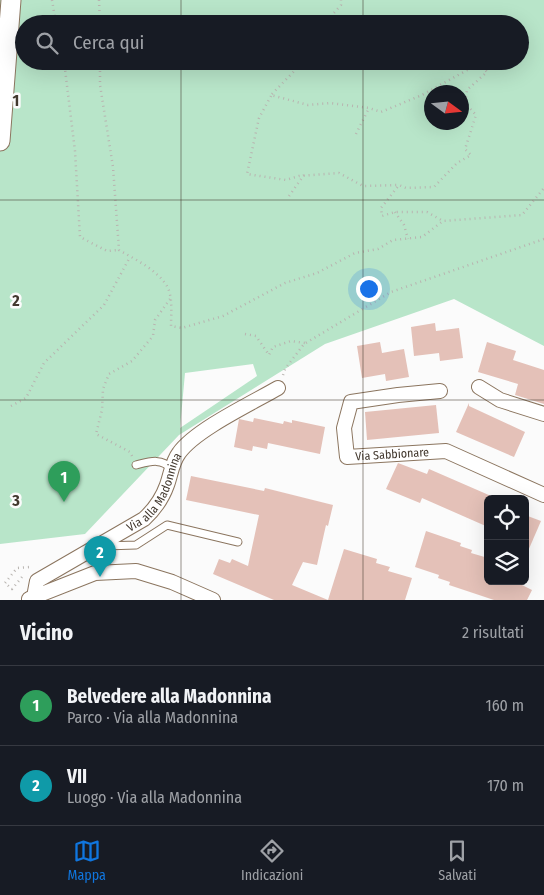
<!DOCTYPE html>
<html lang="it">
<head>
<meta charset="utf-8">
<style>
	body { margin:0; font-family:"Fira Sans Condensed",sans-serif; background:#20242c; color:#f1f3f6 }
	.controls { position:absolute; right:15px; bottom:15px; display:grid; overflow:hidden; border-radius:8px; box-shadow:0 5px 20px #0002 }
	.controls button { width:45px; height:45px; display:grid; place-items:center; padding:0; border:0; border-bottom:1px solid #363941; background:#171b24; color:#f1f3f6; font:25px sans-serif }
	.compass { position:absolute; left:424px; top:85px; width:45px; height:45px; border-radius:50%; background:#171b24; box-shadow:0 5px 20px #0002; rotate:105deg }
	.you { position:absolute; left:368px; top:288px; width:18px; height:18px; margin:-12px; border:4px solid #fff; border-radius:50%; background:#1a73e8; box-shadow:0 0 0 8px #1a73e833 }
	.badge { display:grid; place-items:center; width:32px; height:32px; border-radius:50%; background:#1076df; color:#fff; font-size:16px; font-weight:700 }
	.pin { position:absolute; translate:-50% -41px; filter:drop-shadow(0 1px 2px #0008) }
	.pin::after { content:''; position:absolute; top:26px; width:18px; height:15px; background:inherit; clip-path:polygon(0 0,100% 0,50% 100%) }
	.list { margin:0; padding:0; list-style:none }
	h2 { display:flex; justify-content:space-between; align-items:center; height:65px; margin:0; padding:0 20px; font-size:21px }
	h2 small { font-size:16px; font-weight:400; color:#9ea1a6 }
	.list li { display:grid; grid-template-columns:32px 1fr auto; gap:15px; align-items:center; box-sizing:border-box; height:80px; padding:0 20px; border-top:1px solid #363941 }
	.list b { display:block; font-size:19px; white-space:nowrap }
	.list p { margin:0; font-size:16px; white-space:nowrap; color:#9ea1a6 }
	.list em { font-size:16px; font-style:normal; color:#9ea1a6 }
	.icon { flex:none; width:28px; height:28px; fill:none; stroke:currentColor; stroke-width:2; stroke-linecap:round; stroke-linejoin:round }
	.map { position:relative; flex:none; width:544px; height:600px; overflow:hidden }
	.search { position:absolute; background:#171b24; box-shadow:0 5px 20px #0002; left:15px; right:15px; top:15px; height:55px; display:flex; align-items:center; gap:12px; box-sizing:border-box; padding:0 18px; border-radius:28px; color:#9ea1a6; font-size:19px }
	.sheet { height:225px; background:#171b24 }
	nav { display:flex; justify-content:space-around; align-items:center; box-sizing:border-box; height:70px; border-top:1px solid #363941; background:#171b24; font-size:14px; color:#9ea1a6 }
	nav a { display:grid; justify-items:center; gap:2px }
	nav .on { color:#1076df }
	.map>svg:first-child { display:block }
</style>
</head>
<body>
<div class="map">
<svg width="544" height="600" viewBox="0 0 544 600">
	<rect width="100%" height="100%" fill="#fbfbfb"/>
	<path fill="#b8e5c9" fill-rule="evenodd" d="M0,0H544V346L454,299L325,344L179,435L85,534L0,544ZM24,24H520V61H24ZM432,92H462V122H432ZM253,364L257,376L180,428L185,373Z"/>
	<g fill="#e4c1b8">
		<polygon points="435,323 436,331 459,328 463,358 440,361 439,353 414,356 411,327"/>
		<polygon points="380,342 382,353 404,349 409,377 386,381 385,374 362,378 357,346"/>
		<polygon points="487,342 516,351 513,360 544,370 544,404 515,395 518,384 478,372"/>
		<polygon points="469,403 469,406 525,432 514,457 456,432"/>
		<polygon points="436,405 439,433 367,440 365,412"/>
		<polygon points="254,418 283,424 284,421 292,423 292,420 325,427 320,454 268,443 267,449 253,446 252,451 234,447 239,419 253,422"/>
		<polygon points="398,463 427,474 429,469 498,499 488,499 488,527 422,498 420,503 386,489"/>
		<polygon points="191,476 264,491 265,488 333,505 328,526 326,525 317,565 303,562 292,585 328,600 274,600 213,574 219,559 230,563 232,559 248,566 259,515 186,500"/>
		<polygon points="525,515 541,521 525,558"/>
		<polygon points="426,531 461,543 460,546 472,550 471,553 488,558 488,581 514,581 532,590 527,600 494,600 449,585 450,582 438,578 439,575 415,567"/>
		<polygon points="344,549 377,559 376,563 390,567 388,571 412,578 405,600 328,600"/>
	</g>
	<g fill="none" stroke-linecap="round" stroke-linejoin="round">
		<g stroke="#8b755f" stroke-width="9">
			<g id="lane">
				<path d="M136,465C148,462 162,457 171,469"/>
				<polyline points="105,546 136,545 167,525 238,542"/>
			</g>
		</g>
		<g stroke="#8b755f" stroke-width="16">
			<g id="street">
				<polyline points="479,387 500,400 544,414"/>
				<path id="s1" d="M440,391L398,395L351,402L344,428L347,457L446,451L544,495"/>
				<path id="s2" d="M34,597L37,581L144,519C155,509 162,499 167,485C171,474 172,462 179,453C195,430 252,403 278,388"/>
				<polyline points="29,599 95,573 136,571 172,582 213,600"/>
			</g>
		</g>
		<g stroke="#8b755f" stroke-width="21">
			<polyline id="secondary" points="0,141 11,0"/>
		</g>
		<g stroke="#b8b4b0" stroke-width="2.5" stroke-dasharray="1 4" stroke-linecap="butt">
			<polyline points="52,0 56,24"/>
			<polyline points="99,0 100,24"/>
			<polyline points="324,24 341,5 341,0"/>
			<polyline points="64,61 75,151 80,237 107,251 119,250"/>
			<path d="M100,61V85L113,167L119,250C136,260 156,269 167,286C173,297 171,314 171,326L182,328L223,316L285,283L317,273L355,253L378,249L393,240L422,237L443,221L522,215L544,188"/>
			<polyline points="304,61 271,95 308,105 330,103 369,108 381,112 422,95 480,63 487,72 467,90 465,103 476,115 465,149 471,155 457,163 434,187 406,188 399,185 381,208 382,216 395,212 427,212 443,221"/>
			<polyline points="271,96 259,118 247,174 286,180 299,176 339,173 363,186 399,185"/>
			<polyline points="356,134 369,108"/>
			<polyline points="289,196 304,175"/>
			<polyline points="395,212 404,225 408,239"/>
			<polyline points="245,334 256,336 269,355 273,347 291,341 305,343"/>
			<polyline points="283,375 285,369 304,344 391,292 544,239"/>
			<polyline points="11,406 26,398 44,363 104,305 130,257"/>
			<polyline points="132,456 130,452 96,434 102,410 103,389 109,374 132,361 153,336 155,320 170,299"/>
			<polyline points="22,577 12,589 5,583 17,568 30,567"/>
		</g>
		<use href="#lane" stroke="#fff" stroke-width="7"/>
		<use href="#street" stroke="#fff" stroke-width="14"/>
		<use href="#secondary" stroke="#fff" stroke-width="19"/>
	</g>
	<path fill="none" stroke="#42382e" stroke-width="1" stroke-opacity="0.55" d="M181,0V24M363,0V24M181,61V600M363,61V600M0,200H544M0,400H544"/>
	<g text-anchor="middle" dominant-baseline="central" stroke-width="5" stroke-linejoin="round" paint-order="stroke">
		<g font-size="12" fill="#42382e" stroke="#fbfbfb">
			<text stroke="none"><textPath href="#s1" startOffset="191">Via Sabbionare</textPath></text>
			<text stroke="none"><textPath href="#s2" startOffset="168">Via alla Madonnina</textPath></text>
		</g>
	</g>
	<g font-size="16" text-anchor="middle" font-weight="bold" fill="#42382e" stroke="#fbfbfb" stroke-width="5" stroke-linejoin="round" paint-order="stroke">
		<text x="16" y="106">1</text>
		<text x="16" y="306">2</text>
		<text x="16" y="506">3</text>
	</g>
</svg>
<div class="controls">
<button><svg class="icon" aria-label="locate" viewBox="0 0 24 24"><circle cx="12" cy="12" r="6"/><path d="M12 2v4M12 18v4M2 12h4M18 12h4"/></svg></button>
<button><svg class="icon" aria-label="layers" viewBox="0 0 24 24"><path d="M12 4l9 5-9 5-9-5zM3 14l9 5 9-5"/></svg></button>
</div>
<svg class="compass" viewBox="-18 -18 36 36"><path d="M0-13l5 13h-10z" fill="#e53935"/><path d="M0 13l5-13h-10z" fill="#9ea1a6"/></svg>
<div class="you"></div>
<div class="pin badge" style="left:64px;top:502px;background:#2e9e5b">1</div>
<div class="pin badge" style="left:100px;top:577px;background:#0f9aa8">2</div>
<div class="search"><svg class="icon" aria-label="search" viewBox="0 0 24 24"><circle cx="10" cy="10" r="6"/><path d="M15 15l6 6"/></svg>Cerca qui</div>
</div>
<section class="sheet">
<h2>Vicino<small>2 risultati</small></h2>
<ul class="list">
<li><span class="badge" style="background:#2e9e5b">1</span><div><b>Belvedere alla Madonnina</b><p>Parco · Via alla Madonnina</p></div><em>160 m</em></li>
<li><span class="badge" style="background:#0f9aa8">2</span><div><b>VII</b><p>Luogo · Via alla Madonnina</p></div><em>170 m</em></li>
</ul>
</section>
<nav>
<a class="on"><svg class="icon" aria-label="map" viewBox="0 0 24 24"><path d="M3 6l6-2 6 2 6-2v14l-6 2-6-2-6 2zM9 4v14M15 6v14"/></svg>Mappa</a>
<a><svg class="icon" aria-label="directions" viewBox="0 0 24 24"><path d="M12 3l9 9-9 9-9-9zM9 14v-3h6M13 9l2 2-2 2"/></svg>Indicazioni</a>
<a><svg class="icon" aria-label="saved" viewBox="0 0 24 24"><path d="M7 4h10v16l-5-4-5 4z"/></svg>Salvati</a>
</nav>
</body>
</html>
